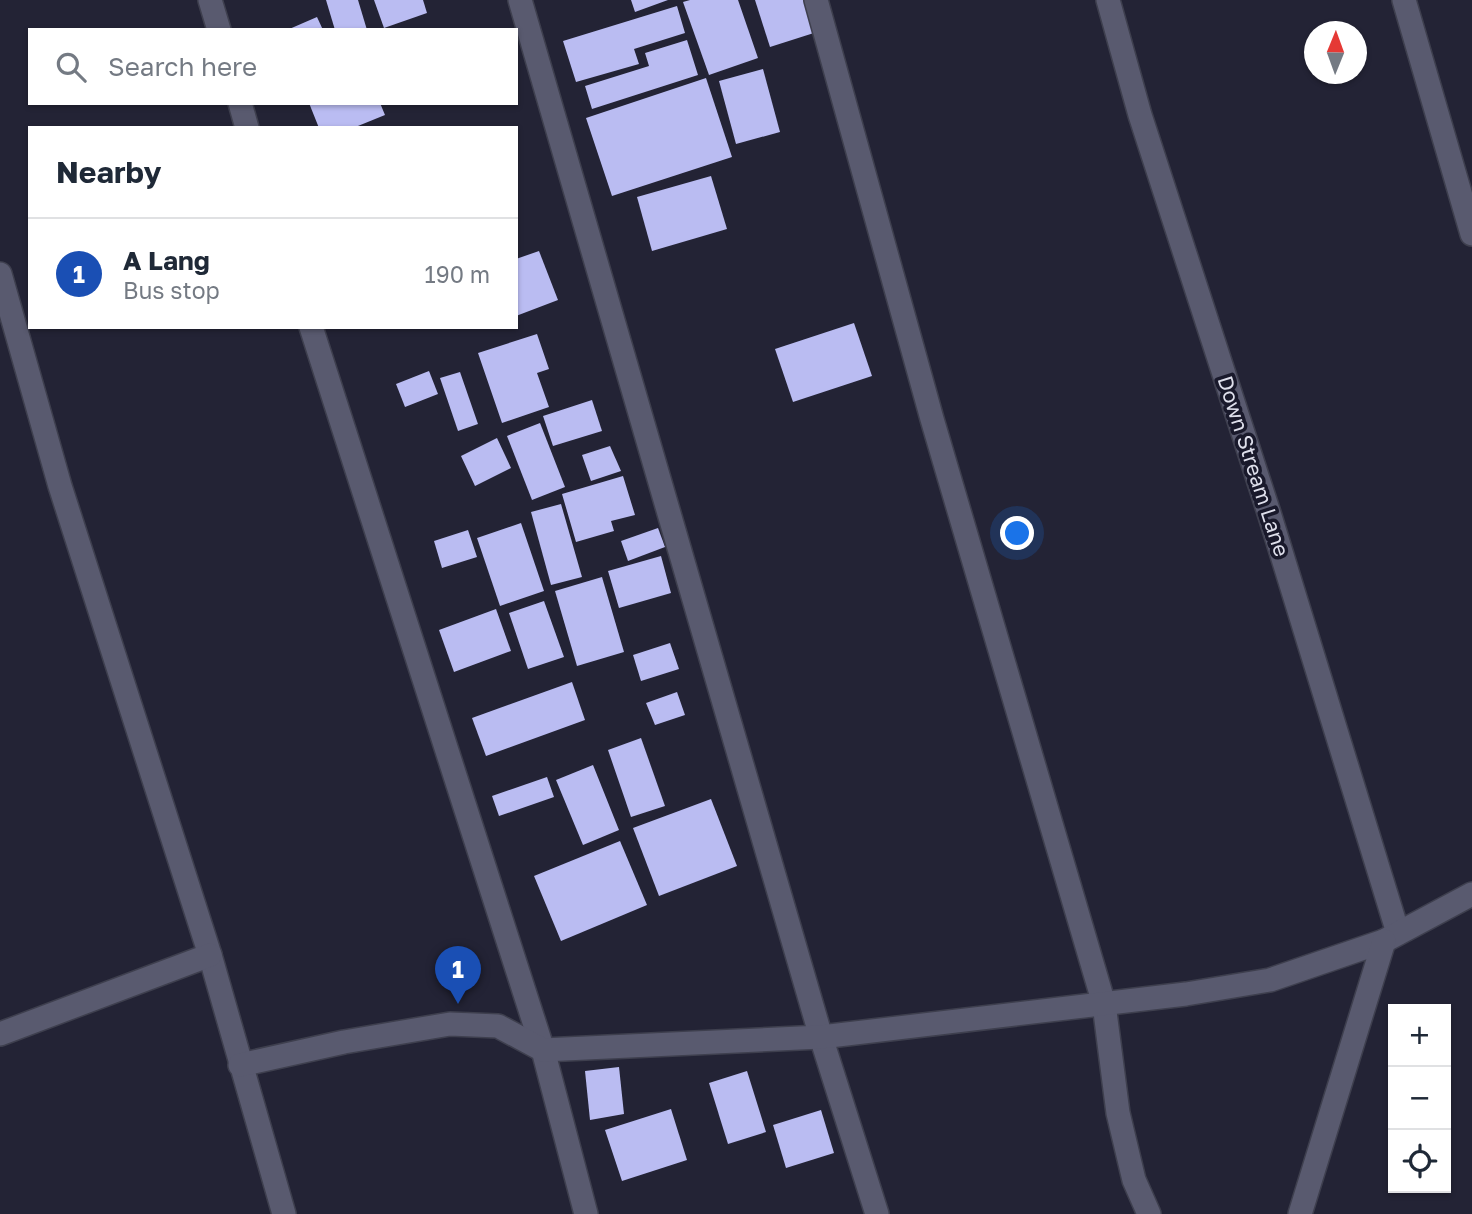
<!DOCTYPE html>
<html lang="en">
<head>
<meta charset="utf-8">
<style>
	body { margin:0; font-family:"Golos Text",sans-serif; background:#f6f6f7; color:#1f2937 }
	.controls { position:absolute; right:21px; bottom:21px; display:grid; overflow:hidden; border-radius:0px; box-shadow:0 2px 5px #0004 }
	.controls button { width:63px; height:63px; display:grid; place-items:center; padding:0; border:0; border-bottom:2px solid #e0e1e3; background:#fff; color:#1f2937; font:35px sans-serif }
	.compass { position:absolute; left:1304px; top:21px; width:63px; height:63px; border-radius:50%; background:#fff; box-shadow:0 2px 5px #0004; rotate:1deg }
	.you { position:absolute; left:1018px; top:534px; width:24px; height:24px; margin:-18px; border:5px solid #fff; border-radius:50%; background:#1a73e8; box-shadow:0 0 0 10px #1a73e833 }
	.badge { display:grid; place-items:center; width:46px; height:46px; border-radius:50%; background:#4e743f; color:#fff; font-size:23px; font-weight:700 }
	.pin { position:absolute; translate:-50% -58px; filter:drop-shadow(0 2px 4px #0008) }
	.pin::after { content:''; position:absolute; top:37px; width:24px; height:21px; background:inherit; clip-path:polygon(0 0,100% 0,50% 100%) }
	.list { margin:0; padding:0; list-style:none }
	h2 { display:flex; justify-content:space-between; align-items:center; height:91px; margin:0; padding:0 28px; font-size:30px }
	h2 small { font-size:23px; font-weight:400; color:#747a83 }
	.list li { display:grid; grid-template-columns:46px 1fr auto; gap:21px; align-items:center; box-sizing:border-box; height:112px; padding:0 28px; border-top:2px solid #e0e1e3 }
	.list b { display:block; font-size:26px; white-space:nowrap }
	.list p { margin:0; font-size:23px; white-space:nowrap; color:#747a83 }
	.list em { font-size:23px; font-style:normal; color:#747a83 }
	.icon { flex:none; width:38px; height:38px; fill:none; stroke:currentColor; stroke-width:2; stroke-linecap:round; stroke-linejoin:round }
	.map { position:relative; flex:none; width:1472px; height:1214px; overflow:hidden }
	.search { position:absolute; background:#fff; box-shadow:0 2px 5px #0004; left:28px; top:28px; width:490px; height:77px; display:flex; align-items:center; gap:18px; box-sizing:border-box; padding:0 24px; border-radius:0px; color:#747a83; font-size:26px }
	.panel { position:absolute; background:#fff; box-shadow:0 2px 5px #0004; left:28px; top:126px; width:490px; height:203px; border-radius:0px }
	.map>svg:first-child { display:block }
</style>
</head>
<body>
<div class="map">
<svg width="1472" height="1214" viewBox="0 0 1472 1214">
	<rect width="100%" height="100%" fill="#232335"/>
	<g fill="#babcf2">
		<polygon points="326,0 358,0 367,30 335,30"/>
		<polygon points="374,0 423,0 427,13 384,28"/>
		<polygon points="631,0 668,0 635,12"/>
		<polygon points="690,0 738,0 758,58 709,75 683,2"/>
		<polygon points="755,0 806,0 817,32 770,47"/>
		<polygon points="677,6 685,33 634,49 639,64 576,82 563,41"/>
		<polygon points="317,17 323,30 287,30"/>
		<polygon points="687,40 698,75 592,109 585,86 649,66 645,53"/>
		<polygon points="763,69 780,132 736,144 719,81"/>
		<polygon points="706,78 732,157 612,196 586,118"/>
		<polygon points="309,103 380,103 385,115 353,128 319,128"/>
		<polygon points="711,176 727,229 652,251 637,197"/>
		<polygon points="539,251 558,300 516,316 516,259"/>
		<polygon points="854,323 872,376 793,402 775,349"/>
		<polygon points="537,334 549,369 537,373 549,407 502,423 478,353"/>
		<polygon points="429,371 438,394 405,407 396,384"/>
		<polygon points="460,372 478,424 458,431 440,378"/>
		<polygon points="592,400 602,431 553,446 543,416"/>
		<polygon points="540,423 565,487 532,500 507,436"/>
		<polygon points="497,438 511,468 475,486 461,456"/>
		<polygon points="610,446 621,471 591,481 582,455"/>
		<polygon points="623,476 635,515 611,521 614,531 576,542 562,494"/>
		<polygon points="561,504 582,577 551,585 531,512"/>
		<polygon points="521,523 544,591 500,606 477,538"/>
		<polygon points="658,528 665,547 628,561 621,541"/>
		<polygon points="468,530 477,557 442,568 434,541"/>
		<polygon points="661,556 671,593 619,608 608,571"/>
		<polygon points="602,577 624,652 577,666 555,591"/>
		<polygon points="544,601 564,657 528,669 509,613"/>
		<polygon points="496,609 511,651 454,672 439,630"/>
		<polygon points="670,643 679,669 641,681 633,655"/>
		<polygon points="572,682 585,720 486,756 472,718"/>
		<polygon points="677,692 685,715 655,725 646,703"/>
		<polygon points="641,738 665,806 631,817 608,750"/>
		<polygon points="593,765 619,830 583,845 556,780"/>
		<polygon points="547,777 554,797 499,816 492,796"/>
		<polygon points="711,799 737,866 659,896 633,828"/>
		<polygon points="620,841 647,905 561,941 534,876"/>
		<polygon points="619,1067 624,1114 590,1120 585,1071"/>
		<polygon points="747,1071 766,1132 728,1144 709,1083"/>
		<polygon points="671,1109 687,1160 622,1181 605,1130"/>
		<polygon points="821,1110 834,1153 786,1168 773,1125"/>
	</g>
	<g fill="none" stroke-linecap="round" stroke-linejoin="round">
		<g stroke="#3e3f4e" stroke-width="26">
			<g id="street">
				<polyline points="210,0 219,30"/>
				<polyline points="520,0 821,1037 877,1214"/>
				<polyline points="816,0 932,419 1104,1004 1118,1113 1134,1180 1149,1214"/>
				<polyline points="1108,0 1140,115 1270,516 1398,933"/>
				<polyline points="1404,0 1472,234"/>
				<polyline points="240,103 247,128"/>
				<polyline points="0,274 60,486 210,955 284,1214"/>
				<polyline points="311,327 543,1050 586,1214"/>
				<polyline points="0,1034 210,955"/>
				<polyline points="240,1065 344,1042 450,1024 498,1026 543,1050 821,1037 1186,994 1270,980 1384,941 1472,894"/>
				<polyline points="1300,1214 1384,941"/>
			</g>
		</g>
		<use href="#street" stroke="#595a6f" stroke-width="23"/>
	</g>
	<g text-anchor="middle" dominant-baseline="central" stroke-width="7" stroke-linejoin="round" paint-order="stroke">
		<g font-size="21" fill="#dedfeb" stroke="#19192b">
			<text transform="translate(1254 466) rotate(72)">Down Stream Lane</text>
		</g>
	</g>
</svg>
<div class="controls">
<button>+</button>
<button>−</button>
<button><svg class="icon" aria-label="locate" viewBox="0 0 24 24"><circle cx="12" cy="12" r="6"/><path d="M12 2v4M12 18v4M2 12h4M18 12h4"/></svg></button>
</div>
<svg class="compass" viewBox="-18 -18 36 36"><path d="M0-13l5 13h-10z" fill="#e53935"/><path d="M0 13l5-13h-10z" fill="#747a83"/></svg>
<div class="you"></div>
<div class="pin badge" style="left:458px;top:1004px;background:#1a4fb4">1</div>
<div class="search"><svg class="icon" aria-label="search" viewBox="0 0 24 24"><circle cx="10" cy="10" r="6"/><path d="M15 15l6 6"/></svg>Search here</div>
<section class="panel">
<h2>Nearby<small></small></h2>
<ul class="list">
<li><span class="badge" style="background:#1a4fb4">1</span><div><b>A Lang</b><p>Bus stop</p></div><em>190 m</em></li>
</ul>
</section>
</div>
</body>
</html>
